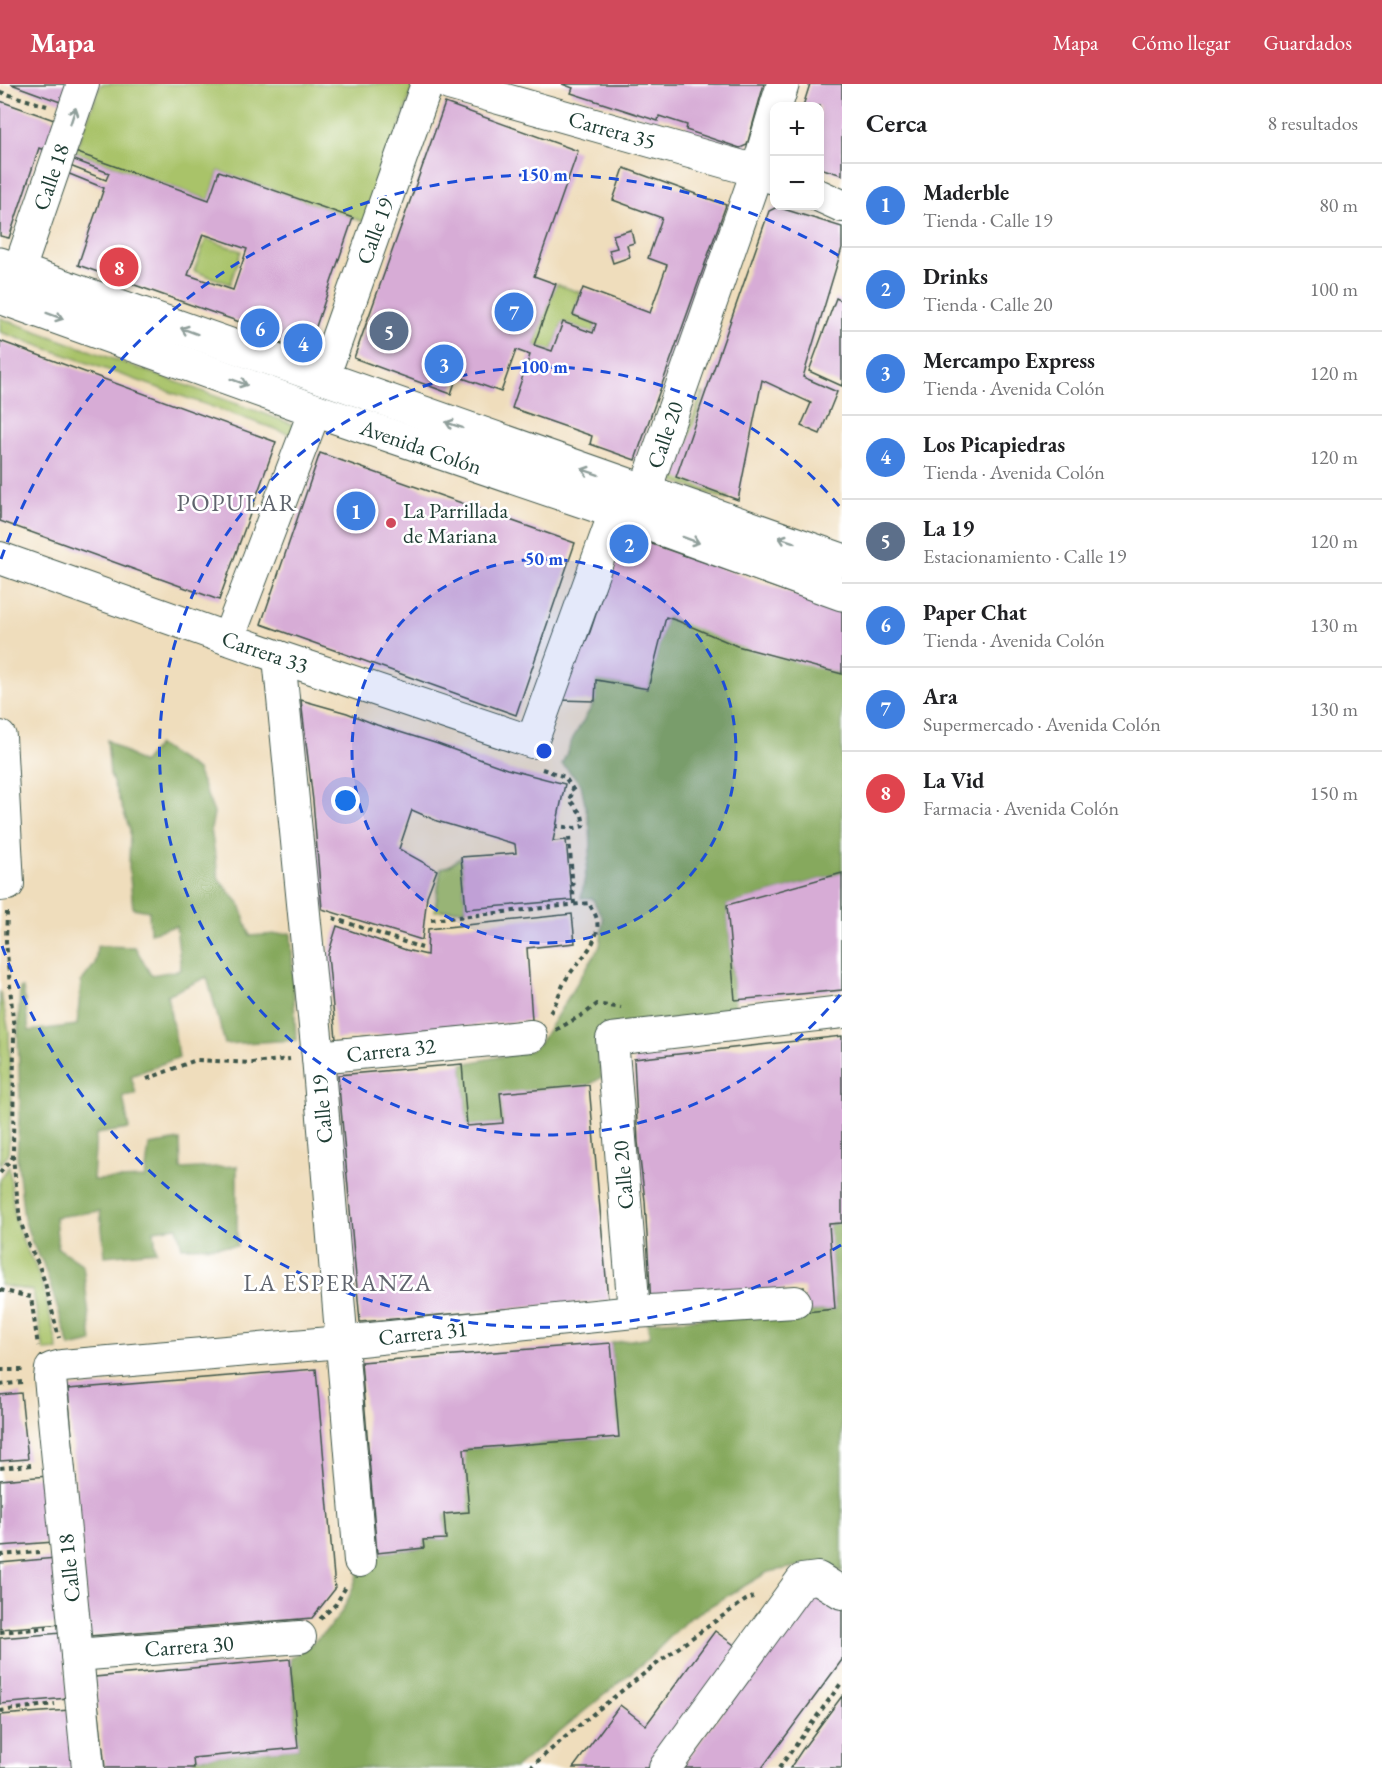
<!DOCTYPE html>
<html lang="es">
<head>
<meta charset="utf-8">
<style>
	body { margin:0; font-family:"EB Garamond",serif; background:#f6f6f6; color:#202124 }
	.controls { position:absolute; right:18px; top:18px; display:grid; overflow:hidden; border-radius:12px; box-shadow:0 3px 9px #0003 }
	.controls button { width:54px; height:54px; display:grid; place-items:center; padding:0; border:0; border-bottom:2px solid #e0e0e0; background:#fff; color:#202124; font:30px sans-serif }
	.you { position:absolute; left:346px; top:717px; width:21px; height:21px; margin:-15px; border:4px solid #fff; border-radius:50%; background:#1a73e8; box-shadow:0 0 0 9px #1a73e833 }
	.badge { display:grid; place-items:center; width:39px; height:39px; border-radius:50%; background:#d1495b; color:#fff; font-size:20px; font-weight:700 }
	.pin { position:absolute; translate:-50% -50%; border:3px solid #fff; box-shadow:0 2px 6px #0006 }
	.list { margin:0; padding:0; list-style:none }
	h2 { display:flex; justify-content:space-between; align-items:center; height:78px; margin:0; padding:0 24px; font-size:26px }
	h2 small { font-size:20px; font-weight:400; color:#757577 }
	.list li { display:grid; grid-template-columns:39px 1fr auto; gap:18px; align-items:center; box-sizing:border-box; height:84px; padding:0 24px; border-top:2px solid #e0e0e0 }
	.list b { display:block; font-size:22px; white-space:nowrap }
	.list p { margin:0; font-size:20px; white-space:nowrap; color:#757577 }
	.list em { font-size:20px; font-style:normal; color:#757577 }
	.map { position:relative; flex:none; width:842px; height:1684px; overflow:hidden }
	header { display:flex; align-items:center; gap:36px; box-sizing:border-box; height:84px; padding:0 30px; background:#d1495b; color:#fff }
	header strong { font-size:28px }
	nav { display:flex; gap:33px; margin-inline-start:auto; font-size:21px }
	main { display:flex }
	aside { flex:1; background:#fff }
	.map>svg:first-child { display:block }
</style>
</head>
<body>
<header>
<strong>Mapa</strong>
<nav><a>Mapa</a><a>Cómo llegar</a><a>Guardados</a></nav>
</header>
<main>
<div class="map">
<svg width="842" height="1684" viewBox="0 0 842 1684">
	<rect width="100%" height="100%" fill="#fff"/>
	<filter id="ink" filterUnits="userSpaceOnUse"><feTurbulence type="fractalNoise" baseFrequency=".0167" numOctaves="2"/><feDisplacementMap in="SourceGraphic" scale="12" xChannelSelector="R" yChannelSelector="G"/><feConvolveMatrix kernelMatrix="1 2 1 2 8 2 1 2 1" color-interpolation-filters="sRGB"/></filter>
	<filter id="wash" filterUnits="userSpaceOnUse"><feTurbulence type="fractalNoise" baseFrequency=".008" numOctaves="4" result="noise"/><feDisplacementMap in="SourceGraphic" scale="24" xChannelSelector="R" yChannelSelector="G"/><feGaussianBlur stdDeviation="1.35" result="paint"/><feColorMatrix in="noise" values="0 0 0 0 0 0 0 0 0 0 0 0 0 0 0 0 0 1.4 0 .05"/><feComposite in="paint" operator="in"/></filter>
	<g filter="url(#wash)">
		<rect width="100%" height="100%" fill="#efddbc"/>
		<g fill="#a9c369" stroke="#64804e" stroke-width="1.5">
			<polygon points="101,0 414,0 367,139 219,87 209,116 75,68"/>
			<polygon points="206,155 241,167 230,200 194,187"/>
			<polygon points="556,200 581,209 573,231 596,240 593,249 563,238 552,267 534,261"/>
			<polygon points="0,234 298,342 295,352 0,248"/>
			<polygon points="702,309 706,311 729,412 727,416 671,396"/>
			<polygon points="461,773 466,825 435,827 441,784 449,782"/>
			<polygon points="0,907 9,947 11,1019 8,1071 0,1081"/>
			<polygon points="9,1082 15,1135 25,1163 35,1181 44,1206 58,1266 44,1267 33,1207 0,1201 0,1096"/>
		</g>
		<g fill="#86a95d" stroke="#527348" stroke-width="1.5">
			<polygon points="666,533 842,590 842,789 727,821 735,916 734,927 605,945 595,955 602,993 589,1001 503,1039 467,1042 462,980 529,967 540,959 600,862 603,835 592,814 581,814 591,762 590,744 581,700 562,680 573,654 595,617 596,596 648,605"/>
			<polygon points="107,656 142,679 158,661 197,686 214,729 211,745 219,796 240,820 250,852 291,849 296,956 225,960 207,893 167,911 179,973 131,992 136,1010 123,1012 129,1045 96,1050 93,1096 145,1094 149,1061 180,1056 181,1085 237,1082 237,1162 182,1163 177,1143 154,1146 156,1167 105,1172 100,1127 55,1133 58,1164 83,1181 92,1258 70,1263 43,1179 32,1159 24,1135 17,1072 20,1018 18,949 20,904 23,904 29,947 77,941 81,898 95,880 97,862 135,863 151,891 181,886 176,842 150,849 149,827 133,824 129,783 130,746 110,690"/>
			<path d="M842,1139V1488L823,1478L768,1488L688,1535L649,1574L515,1684H194L193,1674L298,1664L290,1575C334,1544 346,1532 361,1479L377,1469L424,1464L423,1456L446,1455L444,1430L464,1365L618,1353L611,1259L650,1253L648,1238L806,1228L835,1225L829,1140Z"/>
		</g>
		<g id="blocks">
			<g fill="#d7acd6" fill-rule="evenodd">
				<polygon points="11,0 70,0 63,19"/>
				<polygon points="562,0 764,0 747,61 740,64 686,46 687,41 659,32 658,37 571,9 573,4"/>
				<polygon points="810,0 842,0 842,91 820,84 820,22 803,22"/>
				<polygon points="0,17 57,37 47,67 39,64 9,154 0,152"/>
				<polygon points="445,19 578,67 534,192 556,200 534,261 552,267 563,238 593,249 596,240 573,231 583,204 650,229 667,181 648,174 662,134 613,116 624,84 726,121 635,376 590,360 592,352 512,324 530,271 516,266 501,308 457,292 451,310 354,274"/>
				<path d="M75,68L209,116L219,87L353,134L307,269L249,248L251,242L78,181L104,104L67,89L70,82L106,96L109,89L72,75ZM203,150L247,165L233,206L188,191Z"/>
				<polygon points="777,123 842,143 842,164 803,293 837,308 820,350 801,342 811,319 762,296 738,416 676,393 769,127"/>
				<polygon points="631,146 634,159 627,161 630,173 613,179 609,166 617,164 613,151"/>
				<polygon points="836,214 842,217 842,302 809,287"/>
				<polygon points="0,257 276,358 219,516 0,437"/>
				<polygon points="320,369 575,459 516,631 261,540"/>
				<polygon points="632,453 842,527 842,590 737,562 678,537 666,533 648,605 596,596 595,617 559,616 590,548 620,458"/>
				<polygon points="301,616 347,629 377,641 435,659 507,685 565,700 553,757 566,756 572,816 466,825 461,773 516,769 515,760 437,737 412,726 399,765 437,786 427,812 422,856 322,825 313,717"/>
				<polygon points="842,789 842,906 735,916 727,821"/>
				<polygon points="572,830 575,859 527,864 532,936 336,955 328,871 337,842 406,866 427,871 428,845"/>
				<polygon points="842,952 842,1139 829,1140 835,1225 806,1228 804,1203 651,1221 645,1117 638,1058 634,975"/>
				<polygon points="462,980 467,1042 503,1039 500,1009 589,1001 608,1216 360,1238 338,991"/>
				<polygon points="611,1259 619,1353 464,1365 469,1428 444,1430 446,1455 423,1456 424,1464 377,1469 361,1278"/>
				<polygon points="316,1285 335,1505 312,1534 89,1552 68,1305"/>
				<polygon points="21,1309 28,1375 0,1377 0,1311"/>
				<polygon points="48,1392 54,1458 0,1462 0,1396"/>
				<polygon points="56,1474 62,1540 0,1545 0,1479"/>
				<polygon points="816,1501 842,1520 842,1576 762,1684 681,1684"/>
				<polygon points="715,1547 741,1566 655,1684 573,1684 620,1621 646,1641"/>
				<polygon points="62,1549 68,1614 0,1620 0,1554"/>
				<polygon points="290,1575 298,1664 193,1674 194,1684 105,1684 95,1593"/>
				<polygon points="842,1612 842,1684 790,1684 802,1666"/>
				<polygon points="70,1626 75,1684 0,1684 0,1631"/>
			</g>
		</g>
	</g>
	<g filter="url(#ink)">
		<use href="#blocks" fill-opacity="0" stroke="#3e5548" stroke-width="1.5"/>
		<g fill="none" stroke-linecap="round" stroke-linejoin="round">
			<g stroke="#3e5548" stroke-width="34">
				<g id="minor">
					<polyline points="449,0 757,87 774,94"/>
					<polyline points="776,22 783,0"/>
					<polyline points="820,112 842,122"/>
					<polyline points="19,186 83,0"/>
					<polyline points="323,294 427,0"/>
					<polyline points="0,474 279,573 532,658 615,428 645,407 757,87 774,29"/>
					<polyline points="228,555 315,326"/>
					<polyline points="279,573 318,973 360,1477"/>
					<polyline points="0,653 8,800 0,801"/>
					<polyline points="318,973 531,952"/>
					<polyline points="634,1228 612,955 842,928"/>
					<polyline points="77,1571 300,1553"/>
					<polyline points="88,1684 50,1294 51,1285 62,1282 341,1258 634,1228 795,1218"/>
					<polyline points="665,1684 802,1496 818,1494 842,1509"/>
				</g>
			</g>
			<g stroke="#3e5548" stroke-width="35">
				<g id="major">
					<polyline points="0,180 842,476"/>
					<polyline points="0,213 315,326 615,428 842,510"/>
				</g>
			</g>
			<g stroke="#3e5548" stroke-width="4" stroke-dasharray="4.5 4.5" stroke-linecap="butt">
				<polyline points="0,8 47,22"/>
				<polyline points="542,685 565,693 574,707 569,715 582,731 584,742 575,744 556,742"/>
				<polyline points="569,753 574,820"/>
				<polyline points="7,828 6,857 14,947 13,1073 17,1111 20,1136 28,1160 38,1179 45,1199 59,1254"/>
				<polyline points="333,834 422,864"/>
				<path d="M431,836L589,819C591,824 596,830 597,836C601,860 576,878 565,897C559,908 557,920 549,930"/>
				<polyline points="556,946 587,928 597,920 621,924"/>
				<polyline points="147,995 196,976 252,979 290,975"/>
				<polyline points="0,1089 13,1073"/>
				<polyline points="0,1206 31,1213 38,1262"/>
				<polyline points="0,1286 23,1286"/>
				<polyline points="0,1301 22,1298"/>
				<polyline points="0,1384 31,1381"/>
				<polyline points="0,1471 39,1468"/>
				<polyline points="320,1535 336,1520 347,1501"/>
				<polyline points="0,1548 47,1544"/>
				<polyline points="0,1627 55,1620"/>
				<path d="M530,1684C598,1623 671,1567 746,1516L753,1513"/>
				<polyline points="779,1684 842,1598"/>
			</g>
			<use href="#minor" stroke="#fff" stroke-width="32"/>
			<use href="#major" stroke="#fff" stroke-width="33"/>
		</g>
		<defs><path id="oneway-shaft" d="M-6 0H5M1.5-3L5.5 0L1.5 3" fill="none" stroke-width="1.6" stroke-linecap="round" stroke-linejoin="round" transform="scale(1.5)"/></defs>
		<g stroke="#8f9e9a">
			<use href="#oneway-shaft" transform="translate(73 32) rotate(-72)"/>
			<use href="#oneway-shaft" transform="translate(55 232) rotate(20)"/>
			<use href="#oneway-shaft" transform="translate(189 247) rotate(-160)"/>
			<use href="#oneway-shaft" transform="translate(239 298) rotate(20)"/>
			<use href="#oneway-shaft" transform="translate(454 341) rotate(-161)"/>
			<use href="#oneway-shaft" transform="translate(590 388) rotate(-161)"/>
			<use href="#oneway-shaft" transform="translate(691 456) rotate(20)"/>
			<use href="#oneway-shaft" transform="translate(787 456) rotate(-161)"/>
		</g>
	</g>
	<circle cx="544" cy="667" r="192" fill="#1d4ed8" fill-opacity=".12"/>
	<g fill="none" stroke="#1d4ed8" stroke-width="3" stroke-dasharray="10 8">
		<circle cx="544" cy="667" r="192"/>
		<path d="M840 911A384 384 0 1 1 840 423"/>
		<path d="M841 1161A576 576 0 0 1 1 859M1 475A576 576 0 0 1 841 173"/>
	</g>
	<circle fill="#d1495b" stroke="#fff" stroke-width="2" cx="391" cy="439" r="6"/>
	<g text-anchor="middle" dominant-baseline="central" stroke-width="5" stroke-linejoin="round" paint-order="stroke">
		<g font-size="22" fill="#1f3d34" stroke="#fff">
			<text transform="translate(612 46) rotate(16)">Carrera 35</text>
			<text transform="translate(51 93) rotate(-71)">Calle 18</text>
			<text transform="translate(375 147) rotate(-70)">Calle 19</text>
			<text transform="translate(665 351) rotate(-71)">Calle 20</text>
			<text transform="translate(421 363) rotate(19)">Avenida Colón</text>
			<text transform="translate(265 568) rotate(19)">Carrera 33</text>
			<text transform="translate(391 966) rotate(-6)">Carrera 32</text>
			<text transform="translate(322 1025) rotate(-95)">Calle 19</text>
			<text transform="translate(623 1091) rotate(-95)">Calle 20</text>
			<text transform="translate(423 1249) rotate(-6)">Carrera 31</text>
			<text transform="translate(69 1484) rotate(-96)">Calle 18</text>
			<text transform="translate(189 1562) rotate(-4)">Carrera 30</text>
		</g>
		<g font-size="22" fill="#1f3d34" stroke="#fff" text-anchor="start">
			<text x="403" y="426">La Parrillada<tspan x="403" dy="25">de Mariana</tspan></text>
		</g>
		<g font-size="24" letter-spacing="1.5" fill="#5f646d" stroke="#fff">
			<text x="237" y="418">POPULAR</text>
			<text x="338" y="1198">LA ESPERANZA</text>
		</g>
	</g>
	<circle cx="544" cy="667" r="9" fill="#1d4ed8" stroke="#fff" stroke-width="3"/>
	<g font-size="18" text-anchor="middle" font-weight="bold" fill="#1d4ed8" stroke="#fff" stroke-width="5" stroke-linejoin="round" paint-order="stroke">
		<text x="544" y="97">150 m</text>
		<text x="544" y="289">100 m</text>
		<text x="544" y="481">50 m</text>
	</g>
</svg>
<div class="controls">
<button>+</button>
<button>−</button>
</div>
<div class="you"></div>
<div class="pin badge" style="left:356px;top:427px;background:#3f7fe0">1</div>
<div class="pin badge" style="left:629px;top:460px;background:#3f7fe0">2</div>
<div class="pin badge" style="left:444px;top:280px;background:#3f7fe0">3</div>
<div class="pin badge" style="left:303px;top:259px;background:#3f7fe0">4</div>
<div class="pin badge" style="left:389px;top:247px;background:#5c6f8a">5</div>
<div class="pin badge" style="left:260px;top:244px;background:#3f7fe0">6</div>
<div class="pin badge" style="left:514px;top:228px;background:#3f7fe0">7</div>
<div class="pin badge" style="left:119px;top:183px;background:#e0444e">8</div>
</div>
<aside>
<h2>Cerca<small>8 resultados</small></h2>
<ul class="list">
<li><span class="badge" style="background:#3f7fe0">1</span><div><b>Maderble</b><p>Tienda · Calle 19</p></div><em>80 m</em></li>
<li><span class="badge" style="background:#3f7fe0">2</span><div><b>Drinks</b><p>Tienda · Calle 20</p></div><em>100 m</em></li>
<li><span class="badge" style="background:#3f7fe0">3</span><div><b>Mercampo Express</b><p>Tienda · Avenida Colón</p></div><em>120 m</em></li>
<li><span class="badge" style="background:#3f7fe0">4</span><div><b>Los Picapiedras</b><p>Tienda · Avenida Colón</p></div><em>120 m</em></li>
<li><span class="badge" style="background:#5c6f8a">5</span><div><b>La 19</b><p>Estacionamiento · Calle 19</p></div><em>120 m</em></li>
<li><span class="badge" style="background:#3f7fe0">6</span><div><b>Paper Chat</b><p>Tienda · Avenida Colón</p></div><em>130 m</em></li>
<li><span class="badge" style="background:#3f7fe0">7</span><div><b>Ara</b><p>Supermercado · Avenida Colón</p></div><em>130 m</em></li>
<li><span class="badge" style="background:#e0444e">8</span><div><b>La Vid</b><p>Farmacia · Avenida Colón</p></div><em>150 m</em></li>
</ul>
</aside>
</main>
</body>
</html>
